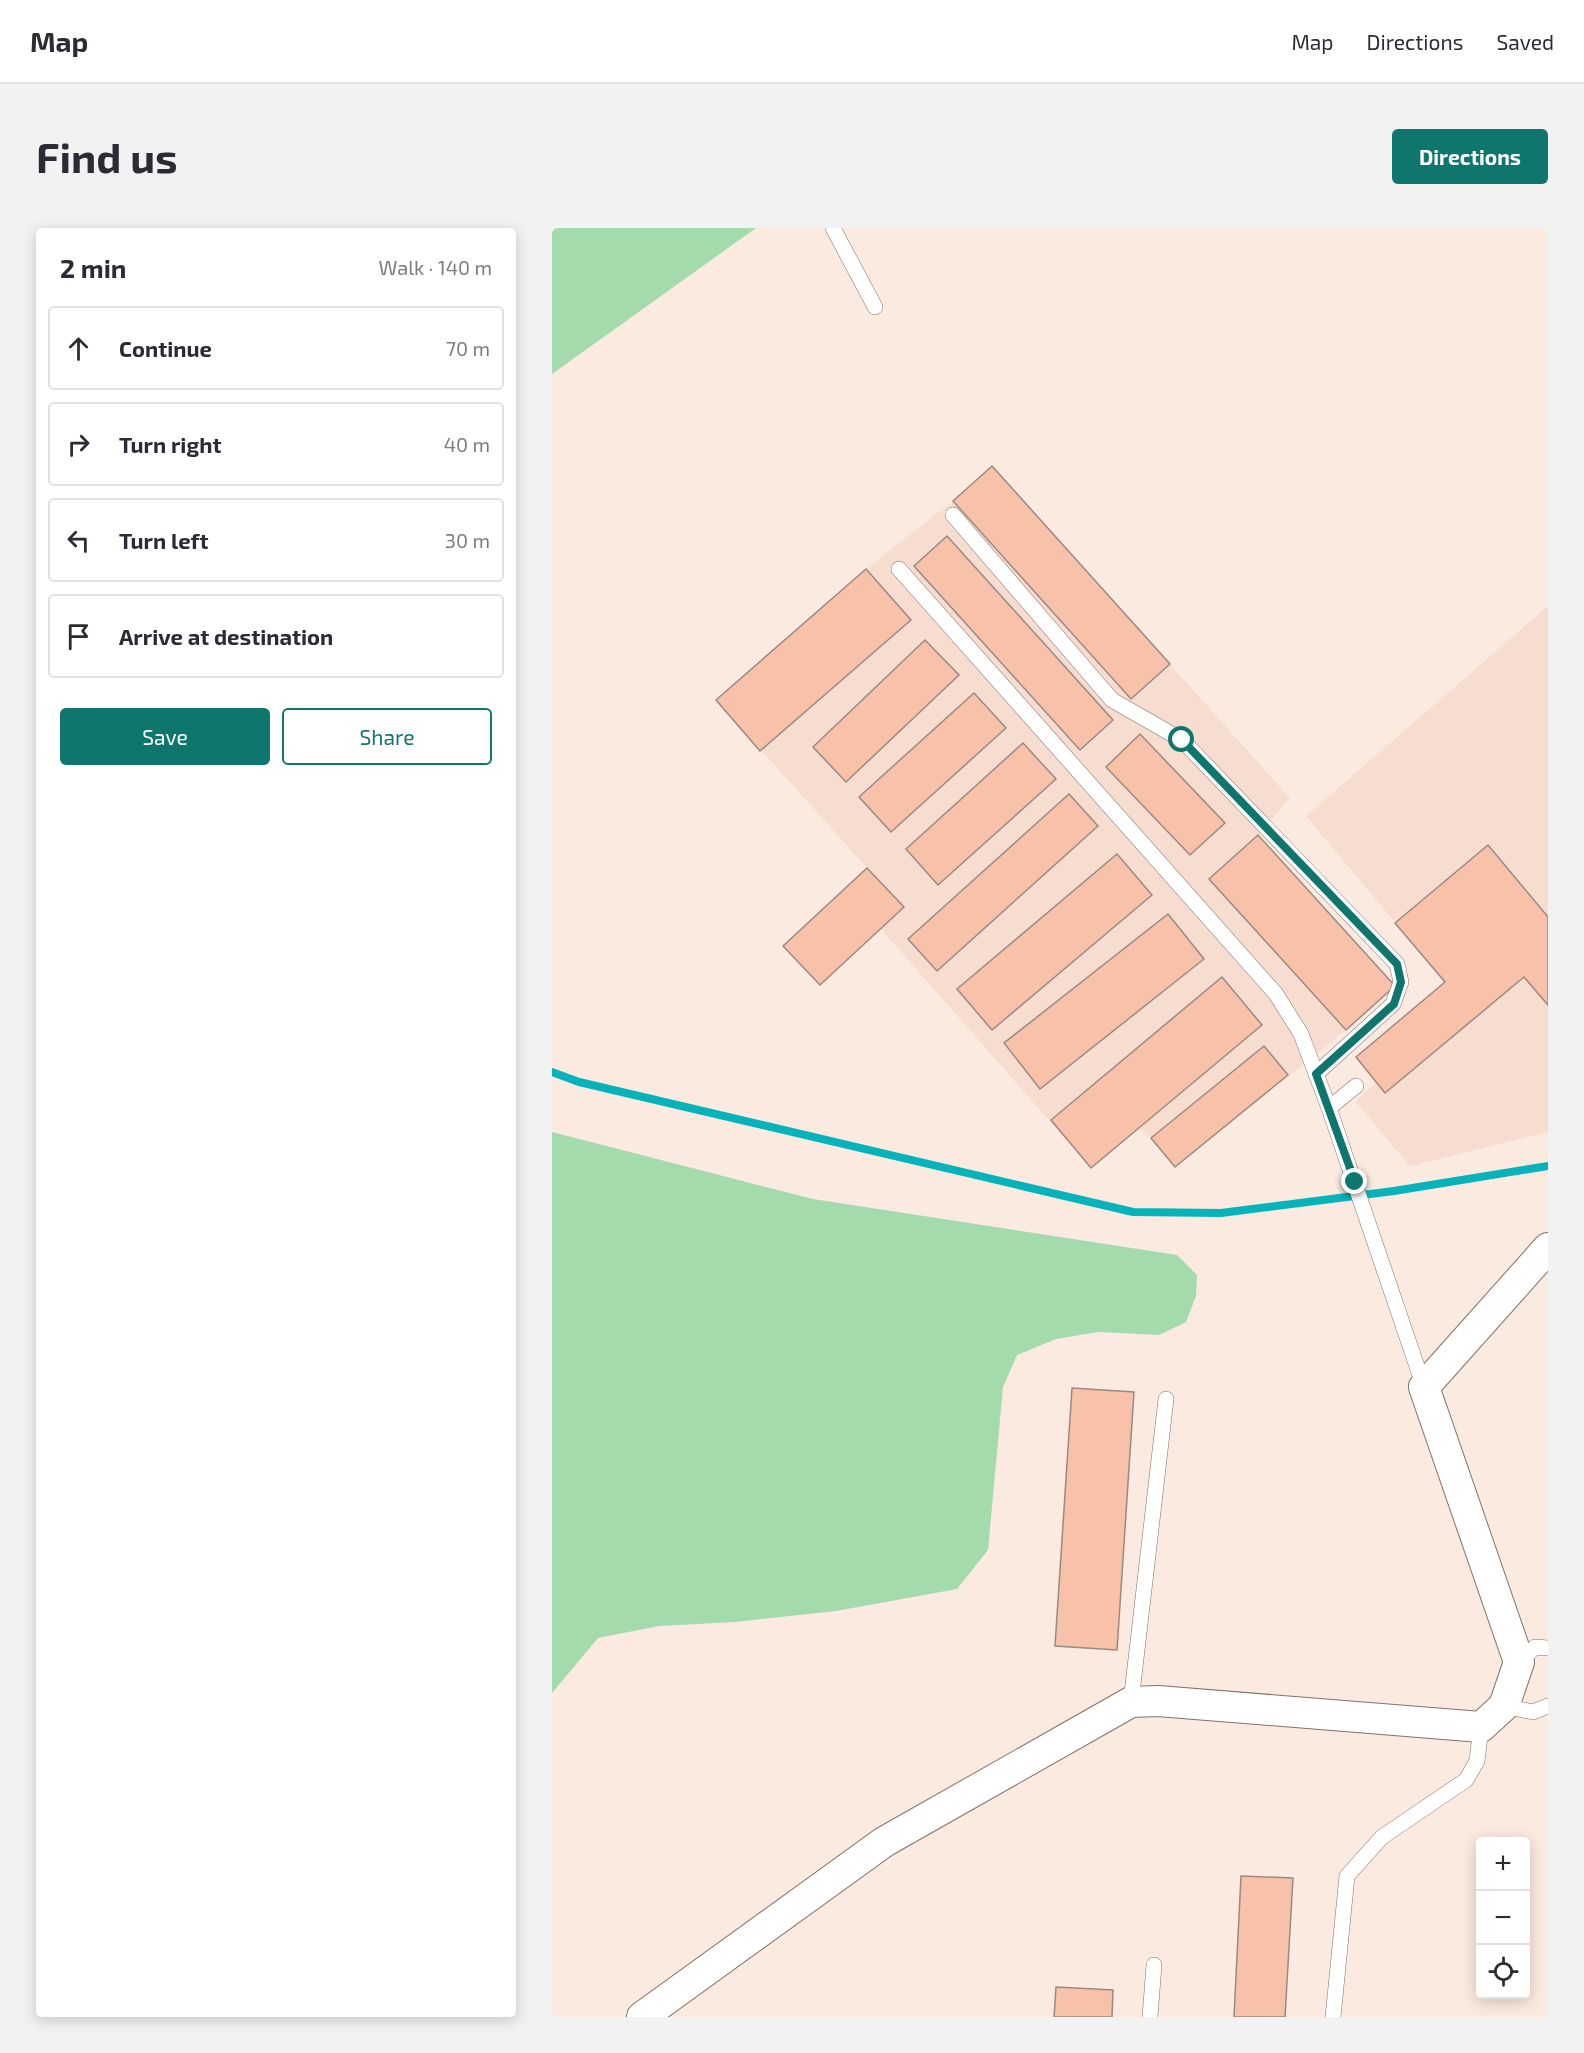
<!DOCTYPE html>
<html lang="en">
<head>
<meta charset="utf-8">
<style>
	body { margin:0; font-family:"Exo 2",sans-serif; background:#f2f2f3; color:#2b2b33 }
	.controls { position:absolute; right:18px; bottom:18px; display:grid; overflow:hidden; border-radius:6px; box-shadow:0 3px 15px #0003 }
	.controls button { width:54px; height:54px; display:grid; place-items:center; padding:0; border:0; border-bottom:2px solid #e1e1e2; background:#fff; color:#2b2b33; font:30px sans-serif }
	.stop { position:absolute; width:18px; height:18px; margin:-14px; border:4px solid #0f766e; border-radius:50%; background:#fff }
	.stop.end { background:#0f766e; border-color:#fff; box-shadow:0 2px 6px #0008 }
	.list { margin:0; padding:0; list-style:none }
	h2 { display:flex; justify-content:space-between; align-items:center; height:78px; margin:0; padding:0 24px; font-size:26px }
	h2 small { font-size:20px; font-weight:400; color:#7c7c81 }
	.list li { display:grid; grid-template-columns:39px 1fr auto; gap:18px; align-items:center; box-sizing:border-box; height:84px; margin:0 12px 12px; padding:0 12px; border:2px solid #e1e1e2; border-radius:6px }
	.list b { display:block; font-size:22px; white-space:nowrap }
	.list em { font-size:20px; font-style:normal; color:#7c7c81 }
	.actions { display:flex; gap:12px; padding:18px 24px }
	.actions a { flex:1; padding:14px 0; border:2px solid #0f766e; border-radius:6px; text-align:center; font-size:21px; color:#0f766e }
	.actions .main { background:#0f766e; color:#fff }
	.icon { flex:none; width:33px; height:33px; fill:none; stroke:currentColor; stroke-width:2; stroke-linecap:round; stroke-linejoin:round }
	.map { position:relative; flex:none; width:996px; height:1789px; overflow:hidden; border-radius:6px }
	header { display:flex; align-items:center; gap:36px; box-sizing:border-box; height:84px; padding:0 30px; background:#fff; border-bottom:2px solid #e1e1e2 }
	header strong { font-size:28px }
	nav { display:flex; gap:33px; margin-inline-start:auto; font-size:21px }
	.intro { display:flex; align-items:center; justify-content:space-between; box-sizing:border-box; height:144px; padding:0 36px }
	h1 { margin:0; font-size:42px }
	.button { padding:15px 27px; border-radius:6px; background:#0f766e; color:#fff; font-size:21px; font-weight:700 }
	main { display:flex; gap:36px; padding:0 36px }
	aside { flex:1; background:#fff; border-radius:6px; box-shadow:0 3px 15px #0003 }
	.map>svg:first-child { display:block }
</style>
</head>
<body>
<header>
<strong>Map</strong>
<nav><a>Map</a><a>Directions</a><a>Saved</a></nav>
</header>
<div class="intro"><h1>Find us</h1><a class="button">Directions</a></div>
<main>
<aside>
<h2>2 min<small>Walk · 140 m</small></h2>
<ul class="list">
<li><svg class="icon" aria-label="ahead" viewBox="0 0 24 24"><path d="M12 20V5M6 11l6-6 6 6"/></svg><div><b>Continue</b></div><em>70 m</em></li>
<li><svg class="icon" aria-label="right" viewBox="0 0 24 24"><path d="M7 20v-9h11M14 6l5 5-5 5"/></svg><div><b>Turn right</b></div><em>40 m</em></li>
<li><svg class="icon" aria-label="left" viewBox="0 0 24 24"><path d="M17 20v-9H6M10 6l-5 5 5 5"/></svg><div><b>Turn left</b></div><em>30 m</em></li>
<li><svg class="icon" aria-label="arrive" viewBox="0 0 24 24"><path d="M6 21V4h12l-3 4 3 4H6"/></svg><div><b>Arrive at destination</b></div></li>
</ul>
<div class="actions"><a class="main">Save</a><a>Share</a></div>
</aside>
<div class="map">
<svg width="996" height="1789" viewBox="0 0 996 1789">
	<rect width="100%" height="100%" fill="#fbeadf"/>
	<g fill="#f6ddcf">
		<polygon points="440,238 738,570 706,607 843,758 794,802 623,939 599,910 588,900 539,940 329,701 268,757 231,718 315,640 164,472 314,341 401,273"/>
		<polygon points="996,378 996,904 858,938 803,873 824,855 804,829 893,754 754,588"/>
	</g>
	<g fill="#a3dbad">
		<polygon points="0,0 204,0 0,146"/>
		<polygon points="0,904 261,971 625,1027 645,1047 644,1068 634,1094 607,1107 546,1104 504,1111 465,1127 451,1159 436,1322 405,1361 284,1383 183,1394 107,1398 46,1410 0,1465"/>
	</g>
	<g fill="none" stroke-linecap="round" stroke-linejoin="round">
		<polyline stroke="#07b3bb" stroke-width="8" points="0,844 27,854 581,984 669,985 842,963 996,938"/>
	</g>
	<g fill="#f8c1a9" stroke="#9b8a82" stroke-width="1.5">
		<polygon points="440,238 618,436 579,471 401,273"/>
		<polygon points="395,308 561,492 528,522 362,338"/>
		<polygon points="314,341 359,392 208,523 164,472"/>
		<polygon points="373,412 407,447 294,554 261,519"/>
		<polygon points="422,465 454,500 339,604 307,569"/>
		<polygon points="588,506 673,595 638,627 554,539"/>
		<polygon points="471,515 504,551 386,657 354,621"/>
		<polygon points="517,566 546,598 385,743 356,711"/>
		<polygon points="706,607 843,758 794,802 657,651"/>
		<polygon points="936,617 996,689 996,777 972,749 833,865 804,829 893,754 843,695"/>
		<polygon points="565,626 600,667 440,802 405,761"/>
		<polygon points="315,640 352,679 268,757 231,718"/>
		<polygon points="616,686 652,731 488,861 452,815"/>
		<polygon points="670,749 710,797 539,940 499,892"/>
		<polygon points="712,818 736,847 623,939 599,910"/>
		<polygon points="520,1160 582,1164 565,1422 503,1418"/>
		<polygon points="689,1648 741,1650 733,1789 682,1789"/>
		<polygon points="504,1759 561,1762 560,1789 502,1789"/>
	</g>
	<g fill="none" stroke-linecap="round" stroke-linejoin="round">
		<g stroke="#817269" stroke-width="16">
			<g id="lane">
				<polyline points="281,0 323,79"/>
				<polyline points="401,287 560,472 630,512 845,736 849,754 841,776 764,846"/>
				<polyline points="347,341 724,766 749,806 777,880 872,1159"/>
				<polyline points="777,880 804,858"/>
				<polyline points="967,1434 983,1419 996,1420"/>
				<polyline points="579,1474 614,1171"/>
				<polyline points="952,1478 981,1484 996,1478"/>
				<polyline points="598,1789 602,1737"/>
				<polyline points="781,1789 795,1648 830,1609 914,1552 925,1533 929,1499"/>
			</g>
		</g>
		<g stroke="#817269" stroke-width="32">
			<polyline id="street" points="90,1789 332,1614 579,1474 606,1473 929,1499 952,1478 967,1434 872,1159 996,1020"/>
		</g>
		<use href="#lane" stroke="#fff" stroke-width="15"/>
		<use href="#street" stroke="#fff" stroke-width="30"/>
	</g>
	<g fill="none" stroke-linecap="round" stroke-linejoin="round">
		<polyline stroke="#0f766e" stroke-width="8" points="630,512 845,736 849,754 842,776 764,846 803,954"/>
	</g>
</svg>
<div class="controls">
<button>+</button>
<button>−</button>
<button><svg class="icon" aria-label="locate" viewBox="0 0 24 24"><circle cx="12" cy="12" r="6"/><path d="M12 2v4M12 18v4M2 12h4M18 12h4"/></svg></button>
</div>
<div class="stop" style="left:630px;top:512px"></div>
<div class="stop end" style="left:803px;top:954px"></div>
</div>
</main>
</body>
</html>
